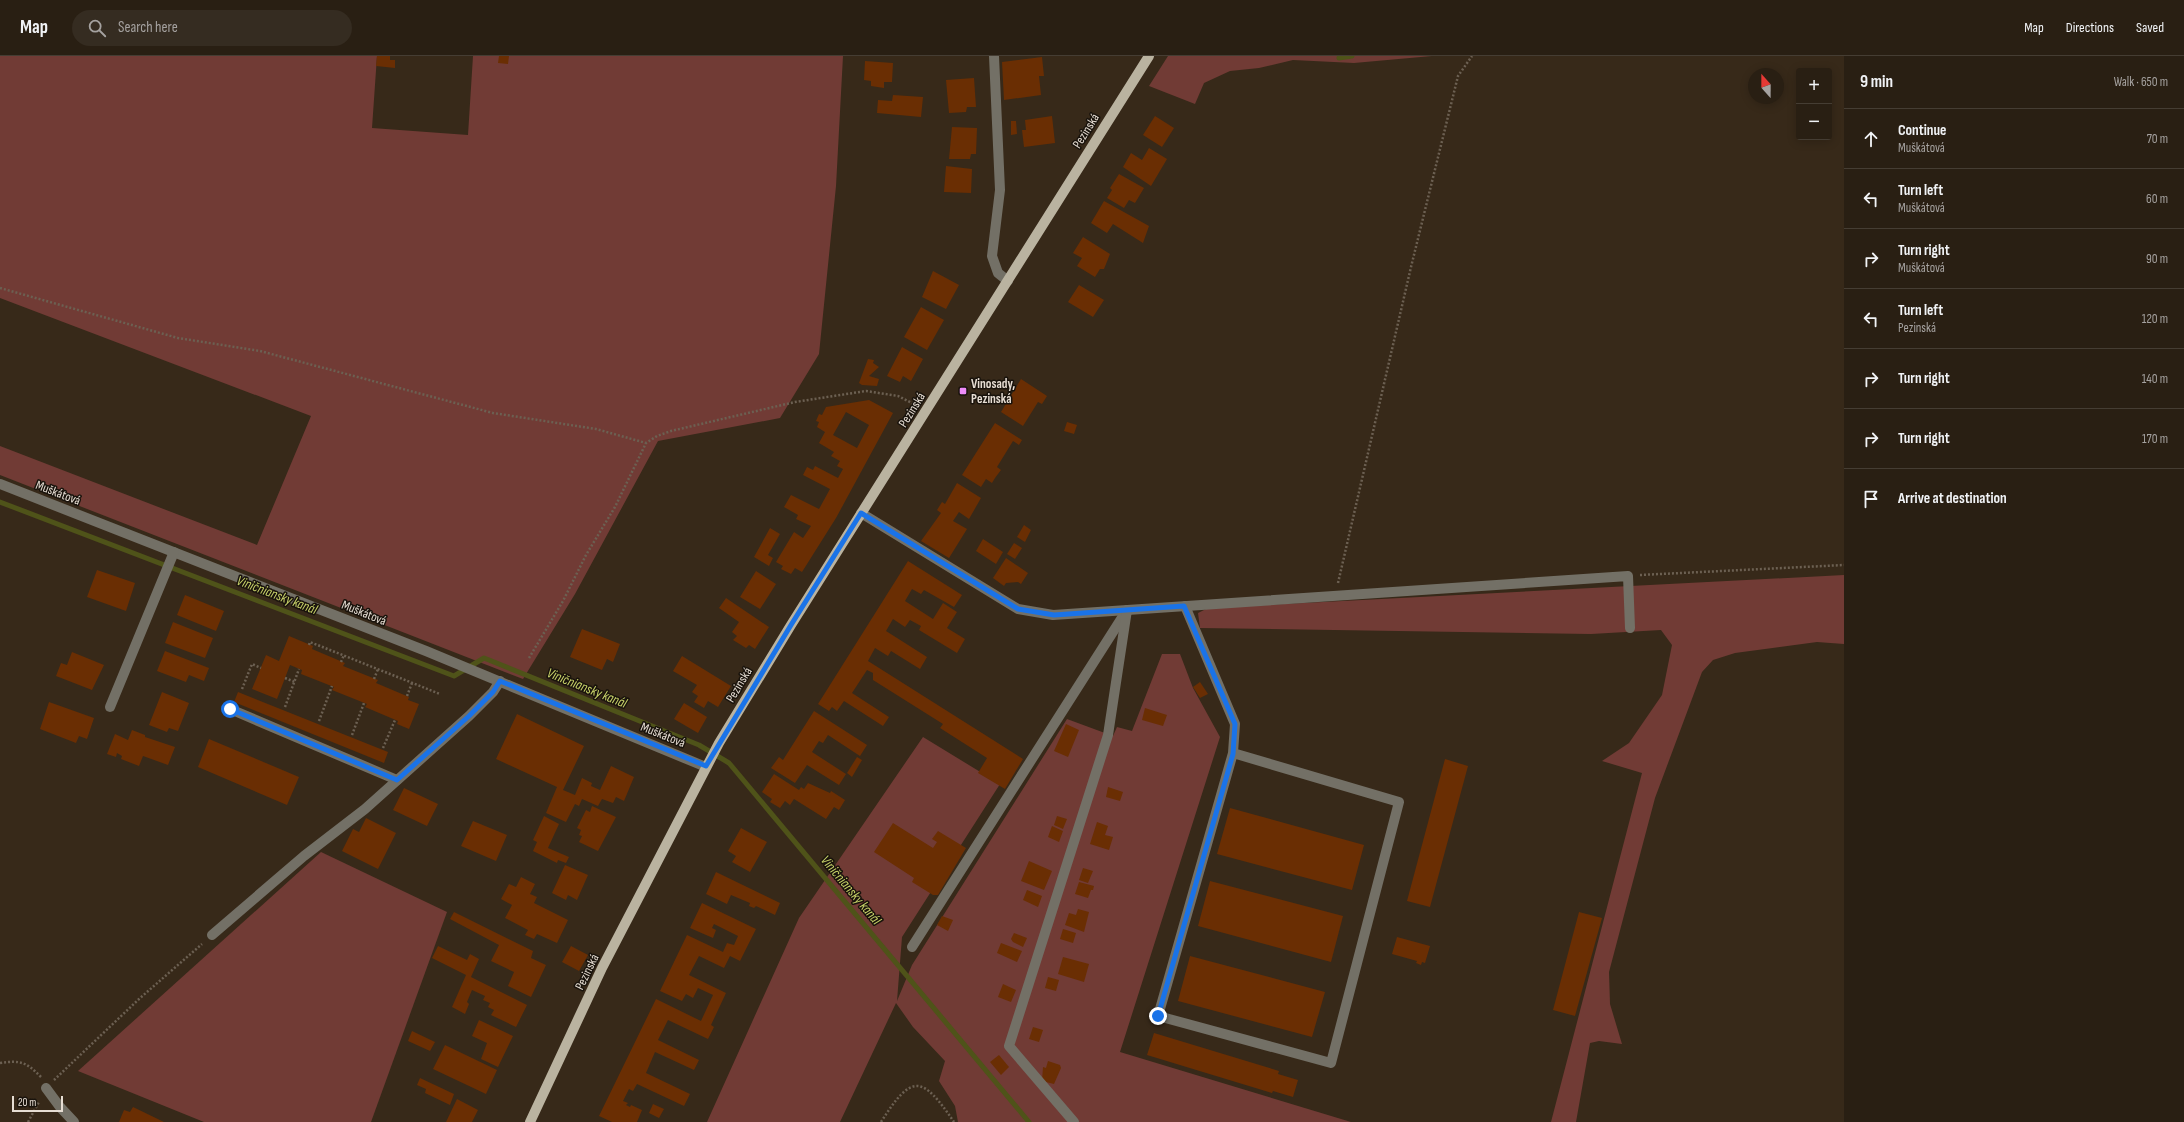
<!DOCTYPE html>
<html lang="en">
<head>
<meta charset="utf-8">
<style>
	body { margin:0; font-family:"Sofia Sans Condensed",sans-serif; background:#352c21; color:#f1f3f6 }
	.controls { position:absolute; right:12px; top:12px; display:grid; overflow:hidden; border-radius:4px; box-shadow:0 2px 10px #0003 }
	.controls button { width:36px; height:36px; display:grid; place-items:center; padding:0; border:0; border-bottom:1px solid #453d33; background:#291f13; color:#f1f3f6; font:20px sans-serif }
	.compass { position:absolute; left:1748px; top:12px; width:36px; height:36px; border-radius:50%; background:#291f13; box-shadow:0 2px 10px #0003; rotate:339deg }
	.scale { position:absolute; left:12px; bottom:10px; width:51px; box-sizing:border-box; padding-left:4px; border:2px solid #e6ddd3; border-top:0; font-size:11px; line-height:14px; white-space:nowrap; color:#e6ddd3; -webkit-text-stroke:3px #19130c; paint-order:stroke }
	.stop { position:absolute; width:12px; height:12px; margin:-9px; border:3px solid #1a73e8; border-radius:50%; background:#fff }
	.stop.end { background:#1a73e8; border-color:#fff; box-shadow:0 1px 4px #0008 }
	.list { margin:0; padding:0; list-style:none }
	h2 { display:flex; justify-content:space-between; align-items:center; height:52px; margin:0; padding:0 16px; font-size:17px }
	h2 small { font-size:13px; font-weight:400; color:#a5a2a0 }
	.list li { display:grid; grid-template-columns:26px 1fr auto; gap:12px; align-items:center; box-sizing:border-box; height:60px; padding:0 16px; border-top:1px solid #453d33 }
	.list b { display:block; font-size:15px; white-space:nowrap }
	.list p { margin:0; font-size:13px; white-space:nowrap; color:#a5a2a0 }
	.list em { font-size:13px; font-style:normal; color:#a5a2a0 }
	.icon { flex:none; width:22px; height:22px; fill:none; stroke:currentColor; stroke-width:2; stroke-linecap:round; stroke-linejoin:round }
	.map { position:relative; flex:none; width:1844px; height:1066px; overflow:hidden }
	header { display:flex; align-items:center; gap:24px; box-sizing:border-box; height:56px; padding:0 20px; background:#291f13; border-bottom:1px solid #453d33 }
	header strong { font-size:19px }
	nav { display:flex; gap:22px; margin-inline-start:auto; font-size:14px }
	.search { width:280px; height:36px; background:#352c21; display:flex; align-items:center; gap:10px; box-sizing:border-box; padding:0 14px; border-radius:22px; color:#a5a2a0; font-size:15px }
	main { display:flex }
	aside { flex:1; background:#291f13 }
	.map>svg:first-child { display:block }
</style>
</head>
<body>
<header>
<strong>Map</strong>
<div class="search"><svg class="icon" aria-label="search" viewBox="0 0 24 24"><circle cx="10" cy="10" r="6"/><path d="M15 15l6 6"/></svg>Search here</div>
<nav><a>Map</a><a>Directions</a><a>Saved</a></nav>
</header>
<main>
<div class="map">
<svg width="1844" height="1066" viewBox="0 0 1844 1066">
	<rect width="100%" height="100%" fill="#372919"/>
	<g fill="#713b35">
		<polygon points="0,0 377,0 372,72 468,79 473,0 843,0 836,130 819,298 780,362 658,385 575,538 523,623 0,419 0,390 257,489 311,360 0,242"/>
		<polygon points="1168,0 1432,0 1354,7 1293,4 1259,12 1230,15 1204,27 1195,48 1149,30"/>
		<polygon points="1844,519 1844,588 1817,586 1735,597 1713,604 1702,616 1655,742 1609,916 1610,948 1622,988 1599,985 1590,987 1576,1066 1551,1066 1642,717 1602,705 1629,687 1662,639 1672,589 1661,574 1591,578 1200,572 1198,557 1208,552"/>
		<polygon points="1162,598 1180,598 1193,632 1220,681 1120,996 1351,1066 958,1066 955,1050 939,1025 945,1005 913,971 896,947 840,1066 707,1066 799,862 923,681 1000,728 902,881 897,945 912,909 1067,663 1113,680 1117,671 1132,675"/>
		<polygon points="321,796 447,856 371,1066 204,1066 78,1015"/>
	</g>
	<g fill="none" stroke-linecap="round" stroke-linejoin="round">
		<g stroke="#4f5319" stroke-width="5">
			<polyline points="1339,2 1352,0"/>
			<polyline points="0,446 454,620 484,602 699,689 729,707 1029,1066"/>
		</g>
	</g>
	<g fill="#6a2e03" fill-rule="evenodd">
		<polygon points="377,0 390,0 390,4 395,4 395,12 376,10"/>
		<polygon points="499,0 509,0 508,8 498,7"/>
		<polygon points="1042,1 1044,20 1039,20 1041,39 1004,44 1002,6"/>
		<polygon points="865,5 893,7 892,26 884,26 884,32 871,30 871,25 864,24"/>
		<polygon points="974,22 976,51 967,51 966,56 949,57 946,24"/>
		<polygon points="893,39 923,41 921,61 877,57 878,44 892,45"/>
		<polygon points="1052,60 1055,87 1024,91 1022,74 1026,74 1025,64"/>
		<polygon points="1155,60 1174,72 1162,91 1143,79"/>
		<polygon points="1011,65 1016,65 1017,78 1011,79"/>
		<polygon points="952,71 977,72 976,98 971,98 970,103 949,103"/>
		<polygon points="1149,92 1167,103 1151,130 1123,111 1131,97 1142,104"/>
		<polygon points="946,110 972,113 971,137 944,136"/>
		<polygon points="1119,118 1144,132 1135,147 1129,144 1124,152 1107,142 1112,134 1110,132"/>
		<polygon points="1104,145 1149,170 1143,187 1113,168 1107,177 1091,167"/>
		<polygon points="1083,181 1110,198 1104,213 1100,213 1095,221 1077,210 1082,202 1073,197"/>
		<polygon points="933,215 959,229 946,253 922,241"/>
		<polygon points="1079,229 1104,244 1093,261 1068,246"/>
		<polygon points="921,251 944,264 927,294 904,281"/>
		<polygon points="902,291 923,303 911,325 903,320 900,326 887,320"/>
		<polygon points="868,303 874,304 873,307 879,311 869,320 879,323 877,330 862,329 859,327"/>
		<polygon points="1021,323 1047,340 1042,348 1038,346 1023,370 1001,356"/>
		<path d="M869,344L893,357L836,462L802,516L795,512L791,518L781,513L783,510L776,506L794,476L803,482L811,470L796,463L798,459L784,451L791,439L819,453L830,433L803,419L807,411L813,414L815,410L838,422L843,413L837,410L840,405L831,400L834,396L819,387L825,376L817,371L819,366L816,365L819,358L822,359L826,351ZM846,356L869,369L857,392L833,379Z"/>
		<polygon points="1067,366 1077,369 1074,378 1064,375"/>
		<polygon points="995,367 1022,384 1019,389 1013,385 997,411 1001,414 995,422 992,427 986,423 981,431 962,419"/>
		<polygon points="957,427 981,442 969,463 959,456 953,465 967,473 949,502 921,485 941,457 937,454 942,446 945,448"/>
		<polygon points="1024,469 1031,474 1025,486 1017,481"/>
		<polygon points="770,472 780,478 768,499 773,502 769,510 754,501"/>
		<polygon points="983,483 1003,496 996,508 976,495"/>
		<polygon points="1014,487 1022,492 1015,503 1007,498"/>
		<polygon points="1006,502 1028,517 1021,528 1018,526 1006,527 1004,530 993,522"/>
		<polygon points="908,505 962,539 954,551 924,534 921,538 912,533 905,545 933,563 943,547 957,556 947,572 965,583 957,597 919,574 921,570 910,564 905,571 893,563 886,575 927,601 920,613 891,595 888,600 875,592 868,605 1023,703 1005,733 978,717 987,702 940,672 943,668 873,624 873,617 867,614 852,637 889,661 883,670 844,645 837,655 832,651 829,655 818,648"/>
		<polygon points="97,514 135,527 126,555 87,541"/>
		<polygon points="756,515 776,528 760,553 740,541"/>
		<polygon points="185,539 224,555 216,575 177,559"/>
		<polygon points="726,542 769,571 755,593 749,589 746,592 733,584 737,580 732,576 739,566 719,552"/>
		<polygon points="173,566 213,582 205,602 165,587"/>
		<polygon points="582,573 620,588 613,606 607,603 602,614 570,601"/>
		<polygon points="289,580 313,590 312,593 345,607 343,610 378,624 376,627 409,641 408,644 419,648 409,673 397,668 398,665 365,651 367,648 332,634 334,631 301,618 302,614 290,609 277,643 252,633 266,599 279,605"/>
		<polygon points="165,595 209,612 204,625 189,619 186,626 157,615"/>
		<polygon points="72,596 104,609 92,634 56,620 61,607 67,609"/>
		<polygon points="682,600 731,630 718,651 708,645 704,652 694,646 698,640 692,636 697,629 673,615"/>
		<polygon points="1200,626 1208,638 1200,642 1193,631"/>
		<polygon points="162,636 189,647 178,675 169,672 167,676 149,669"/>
		<polygon points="238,636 388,696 384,707 234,646"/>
		<polygon points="49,646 94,662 87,683 79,680 76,687 40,673"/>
		<polygon points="684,647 707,661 698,677 674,663"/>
		<polygon points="1145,652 1167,659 1163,670 1142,664"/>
		<polygon points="814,655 867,689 860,700 828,679 823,687 819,685 812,696 846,718 839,729 807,709 795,727 771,712 779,701 783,704"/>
		<polygon points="517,658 584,690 563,734 575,739 582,722 592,727 591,730 600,734 611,710 634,721 624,745 616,741 613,747 602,743 598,750 582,743 579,750 575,748 566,766 546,757 557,731 496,703"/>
		<polygon points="1066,668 1079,674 1068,701 1054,695"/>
		<polygon points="132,674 145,679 145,681 175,691 168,709 143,700 139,710 121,703 122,700 117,697 116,701 107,698 115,678 128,684"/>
		<polygon points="209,683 299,721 287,749 198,711"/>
		<polygon points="857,701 862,704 852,721 847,717"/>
		<polygon points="1445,703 1468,710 1430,851 1407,845"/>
		<polygon points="774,718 799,734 801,731 804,733 808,727 830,737 831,735 845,744 839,754 834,751 826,763 794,743 790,749 785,745 780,752 770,746 772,743 762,736"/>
		<polygon points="1108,731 1123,736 1120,745 1106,741"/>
		<polygon points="404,732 438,748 427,770 393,754"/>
		<polygon points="592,750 616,761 598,795 579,786 582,780 579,779 581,774 577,772 586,754 590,756"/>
		<polygon points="1230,752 1364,789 1352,834 1217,798"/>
		<polygon points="544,760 559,768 548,792 569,801 566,807 558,804 557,807 533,795 537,786 533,784"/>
		<polygon points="1057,760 1067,763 1063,773 1054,769"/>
		<polygon points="366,762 396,777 378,813 342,795 353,773 359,776"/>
		<polygon points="473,765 507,779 496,805 461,790"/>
		<polygon points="1097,766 1108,770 1105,779 1113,781 1109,794 1090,788"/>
		<polygon points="893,767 933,792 937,786 932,783 938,775 966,792 938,839 933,839 912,826 914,822 874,796"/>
		<polygon points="1052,770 1063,775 1059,786 1048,781"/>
		<polygon points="741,772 767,786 750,816 732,806 736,800 728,795"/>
		<polygon points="1029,805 1052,815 1044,834 1021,825"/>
		<polygon points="565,809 588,819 577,844 568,839 566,844 552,837"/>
		<polygon points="1083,812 1093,815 1088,827 1079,824"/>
		<polygon points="716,816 780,847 775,859 756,850 754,852 749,850 750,847 731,839 727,848 706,838"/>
		<polygon points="521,821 535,828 530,838 537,841 534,847 568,864 557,887 537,878 534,883 525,879 528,874 505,862 512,849 501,843 509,828 516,831"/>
		<polygon points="1210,825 1343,860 1331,906 1198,870"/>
		<polygon points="1079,826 1094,830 1093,834 1091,834 1088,842 1075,838"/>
		<polygon points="1027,834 1042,840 1038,851 1023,844"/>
		<polygon points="702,847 756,873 740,905 730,900 724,912 699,900 689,919 726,937 711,969 714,971 708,983 668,964 658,984 699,1004 694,1014 655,996 646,1017 690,1038 684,1050 637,1028 633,1035 629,1033 623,1045 628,1047 626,1049 630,1051 631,1049 642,1054 637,1066 612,1066 599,1060 656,943 701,965 713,939 698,932 693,942 686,938 682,945 660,935 687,879 723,896 727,887 734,889 738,880 714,868 712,872 716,874 713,882 690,872"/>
		<polygon points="1078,853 1089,856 1084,876 1065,869 1069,857 1076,859"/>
		<polygon points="454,856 533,895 531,902 546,909 531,941 508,930 514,916 491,905 499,889 450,863"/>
		<polygon points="1579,856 1602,862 1575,960 1553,954"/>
		<polygon points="942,860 953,864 948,875 937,869"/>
		<polygon points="1063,873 1076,877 1073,887 1060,883"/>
		<polygon points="1014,877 1027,882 1023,891 1013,886 1011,883"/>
		<polygon points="1397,881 1430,890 1425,907 1422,906 1421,909 1416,907 1417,905 1392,898"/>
		<polygon points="1001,887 1022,895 1017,906 997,897"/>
		<polygon points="438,890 467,904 470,898 479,903 471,921 527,949 516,971 491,959 494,954 488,951 490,947 483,944 485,940 472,934 467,946 469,948 465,958 452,951 466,919 432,902"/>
		<polygon points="571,890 588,899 579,915 562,906"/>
		<polygon points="1190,900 1325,936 1312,981 1178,945"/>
		<polygon points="1063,901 1089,908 1084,926 1058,918"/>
		<polygon points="1048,921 1059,924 1056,935 1045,932"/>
		<polygon points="1003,928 1016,934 1011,946 998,941"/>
		<polygon points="479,964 513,980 498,1011 481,1003 487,987 472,980"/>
		<polygon points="1033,971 1043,974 1039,986 1029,983"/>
		<polygon points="412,975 435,986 430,995 408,985"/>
		<polygon points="1154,977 1279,1015 1278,1018 1298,1024 1293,1041 1273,1035 1272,1037 1147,999"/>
		<polygon points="445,989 497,1014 486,1038 433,1013"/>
		<polygon points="999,999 1009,1011 1001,1019 990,1006"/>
		<polygon points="1048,1005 1060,1009 1061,1012 1054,1028 1042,1025 1043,1011 1046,1012"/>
		<polygon points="420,1022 454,1038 450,1049 425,1037 426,1033 417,1029"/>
		<polygon points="457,1043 478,1054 472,1066 446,1066"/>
		<polygon points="653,1048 664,1053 659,1062 649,1057"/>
		<polygon points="133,1051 164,1066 119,1066 124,1054 130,1056"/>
	</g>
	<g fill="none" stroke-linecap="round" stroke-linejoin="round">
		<g stroke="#6c6052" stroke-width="2.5" stroke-dasharray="2 2" stroke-linecap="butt">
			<polyline points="0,232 178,282 260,295 493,357 596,373 646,387"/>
			<polyline points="1640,519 1844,509"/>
			<polyline points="1338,527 1411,211 1458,20 1472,0"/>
			<polyline points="309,589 310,586 440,638"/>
			<polyline points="529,602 563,545 586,499 615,451 646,387 657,380 671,375 795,346 866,335 898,340 916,349"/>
			<polyline points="341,606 344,599"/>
			<polyline points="285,622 295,626"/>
			<polyline points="374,623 378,613"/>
			<polyline points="242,633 252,608 261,612"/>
			<polyline points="407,640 412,627"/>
			<polyline points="285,651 299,613"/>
			<polyline points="319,665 332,630"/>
			<polyline points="352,679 364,647"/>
			<polyline points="383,692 395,664"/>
			<path d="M0,1007C21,1004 26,1006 41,1021"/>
			<polyline points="54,1024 139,943 202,888"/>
			<polyline points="28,1066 39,1046"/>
			<path d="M881,1066C912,1017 922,1019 954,1066"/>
		</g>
		<g stroke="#737066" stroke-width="10">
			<polyline points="994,0 1000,134 992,200 998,217 1008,225"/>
			<polyline points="0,428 426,595 706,711"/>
			<polyline points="861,457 1018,553 1053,559 1628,520 1630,572"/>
			<polyline points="1185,550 1235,668 1233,697 1158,960 1331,1007 1399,746 1233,697"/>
			<polyline points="110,651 174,496"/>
			<polyline points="230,653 397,724"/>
			<polyline points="212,879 304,800 365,753 469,660 493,636 500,625"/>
			<polyline points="912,891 1125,557"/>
			<polyline points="46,1032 60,1051 74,1066"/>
			<polyline points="1074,1066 1009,990 1108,679 1127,554"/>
		</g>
		<polyline stroke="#bab3a0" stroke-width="10" points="530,1066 602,912 719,687 791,569 1149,0"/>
	</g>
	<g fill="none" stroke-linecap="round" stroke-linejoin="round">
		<polyline stroke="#1a73e8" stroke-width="5" points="230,653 397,724 469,660 493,636 500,625 706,710 791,569 861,457 1018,553 1054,559 1184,550 1235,668 1233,698 1158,960"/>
	</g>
	<rect fill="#ee8cf9" stroke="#19130c" stroke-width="1.5" x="959" y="331" width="8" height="8" rx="2"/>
	<g text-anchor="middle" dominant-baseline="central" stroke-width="3" stroke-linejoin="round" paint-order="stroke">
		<g font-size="13" fill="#e6ddd3" stroke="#19130c">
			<text transform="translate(1086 75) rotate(-58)">Pezinská</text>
			<text transform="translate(912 354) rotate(-58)">Pezinská</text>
			<text transform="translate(58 437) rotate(21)">Muškátová</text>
			<text transform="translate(364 557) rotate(22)">Muškátová</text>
			<text transform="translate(739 629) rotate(-59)">Pezinská</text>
			<text transform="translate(663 679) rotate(22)">Muškátová</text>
			<text transform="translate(587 916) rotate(-64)">Pezinská</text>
		</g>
		<g font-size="13" font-weight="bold" fill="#e6ddd3" stroke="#19130c" text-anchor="start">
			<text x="971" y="328">Vinosady,<tspan x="971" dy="15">Pezinská</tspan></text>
		</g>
		<g font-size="14" font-style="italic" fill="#c7d169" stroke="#19130c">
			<text transform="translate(277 539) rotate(21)">Viničniansky kanál</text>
			<text transform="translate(587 632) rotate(22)">Viničniansky kanál</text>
			<text transform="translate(851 834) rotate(50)">Viničniansky kanál</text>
		</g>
	</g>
</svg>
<div class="controls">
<button>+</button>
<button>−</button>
</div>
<svg class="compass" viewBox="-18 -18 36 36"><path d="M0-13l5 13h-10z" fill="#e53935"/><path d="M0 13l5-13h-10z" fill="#a5a2a0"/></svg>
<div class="scale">20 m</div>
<div class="stop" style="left:230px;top:653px"></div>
<div class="stop end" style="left:1158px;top:960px"></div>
</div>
<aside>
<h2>9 min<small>Walk · 650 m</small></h2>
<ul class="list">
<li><svg class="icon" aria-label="ahead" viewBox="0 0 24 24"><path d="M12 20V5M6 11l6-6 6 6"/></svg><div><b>Continue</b><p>Muškátová</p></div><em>70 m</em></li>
<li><svg class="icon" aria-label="left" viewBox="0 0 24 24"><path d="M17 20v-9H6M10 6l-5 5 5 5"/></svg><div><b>Turn left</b><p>Muškátová</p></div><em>60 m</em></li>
<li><svg class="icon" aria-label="right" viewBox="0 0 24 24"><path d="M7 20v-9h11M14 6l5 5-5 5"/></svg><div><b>Turn right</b><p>Muškátová</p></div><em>90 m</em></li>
<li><svg class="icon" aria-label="left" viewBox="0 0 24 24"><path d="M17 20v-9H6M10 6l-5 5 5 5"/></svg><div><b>Turn left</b><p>Pezinská</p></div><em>120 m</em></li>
<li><svg class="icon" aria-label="right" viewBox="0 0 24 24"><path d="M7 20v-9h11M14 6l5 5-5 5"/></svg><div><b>Turn right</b></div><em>140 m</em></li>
<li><svg class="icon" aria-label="right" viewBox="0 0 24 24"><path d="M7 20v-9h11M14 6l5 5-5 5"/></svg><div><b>Turn right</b></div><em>170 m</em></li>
<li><svg class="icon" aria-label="arrive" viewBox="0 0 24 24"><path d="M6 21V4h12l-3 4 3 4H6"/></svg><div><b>Arrive at destination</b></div></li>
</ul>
</aside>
</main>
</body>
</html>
